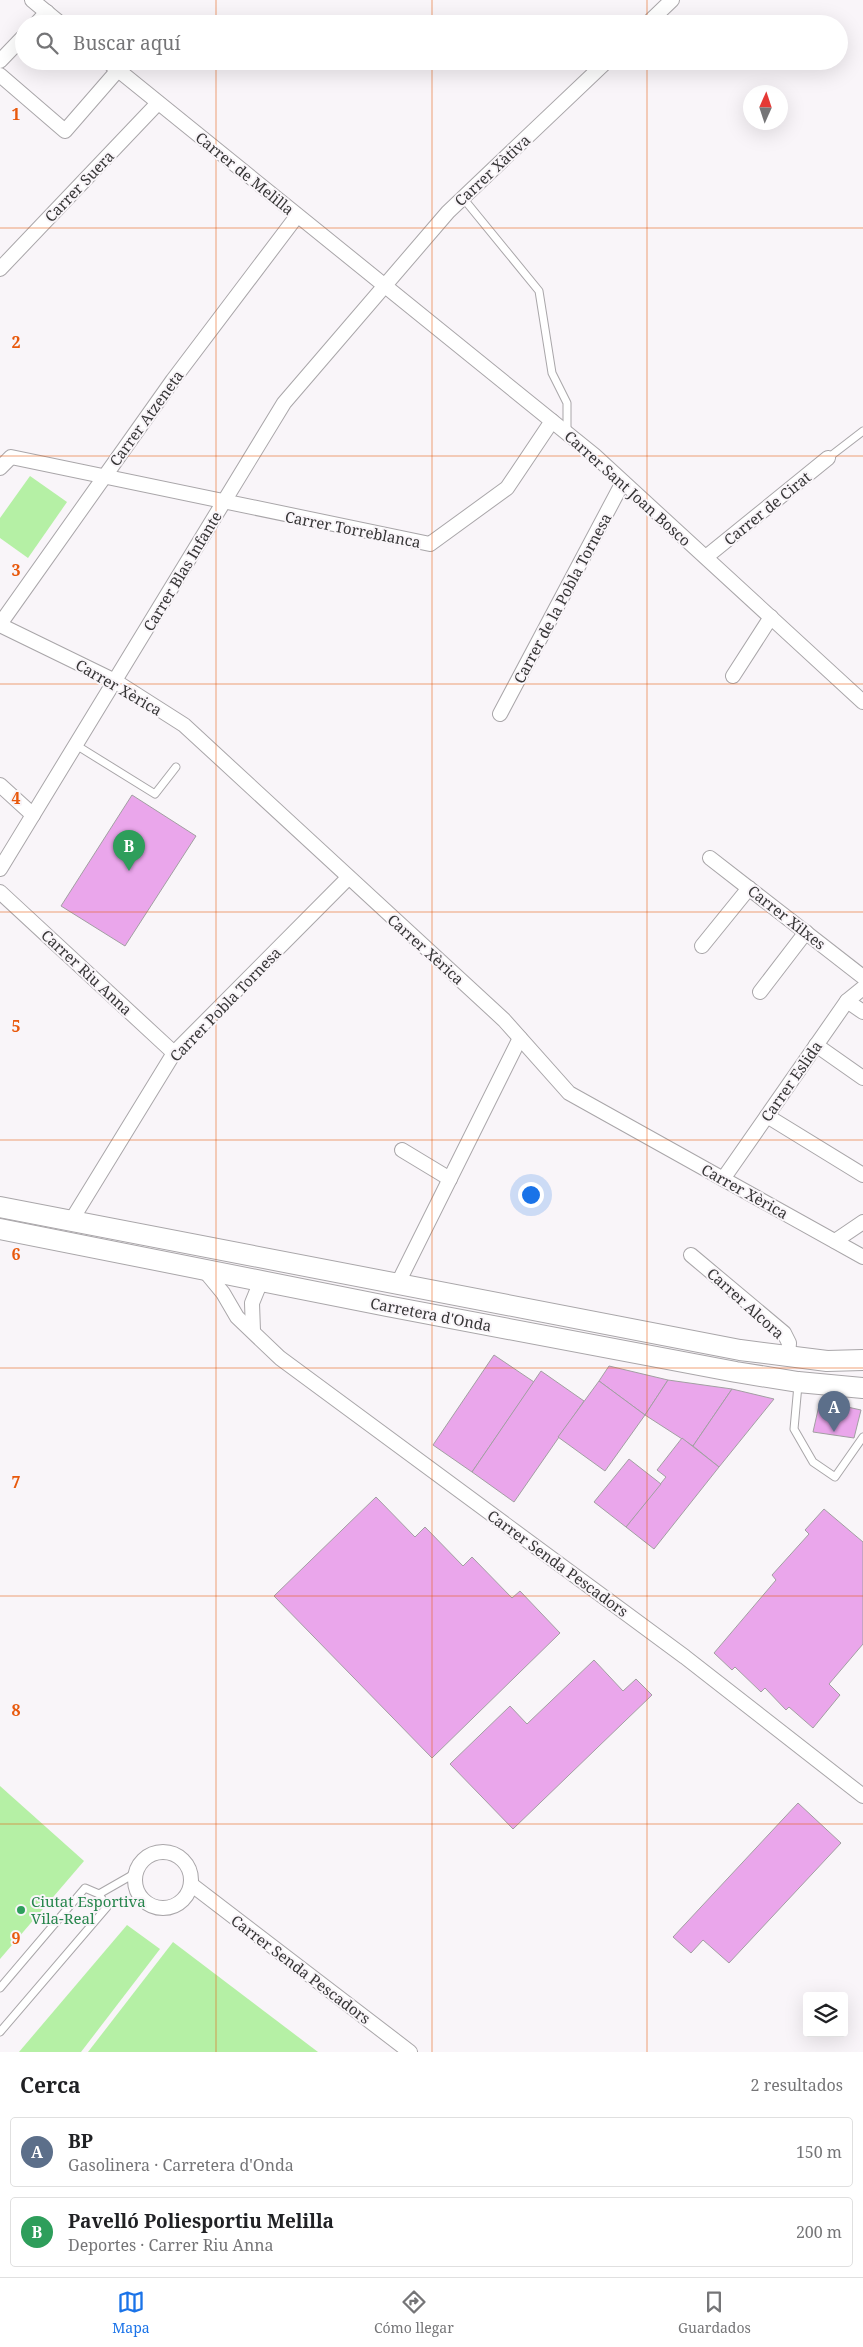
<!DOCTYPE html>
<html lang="es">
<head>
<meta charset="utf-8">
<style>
	body { margin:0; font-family:"Noto Serif",serif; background:#f6f6f6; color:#202124 }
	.controls { position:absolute; right:15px; bottom:15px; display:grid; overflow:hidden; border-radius:5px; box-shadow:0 5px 20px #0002 }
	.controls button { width:45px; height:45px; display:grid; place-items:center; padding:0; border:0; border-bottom:1px solid #e0e0e0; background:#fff; color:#202124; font:25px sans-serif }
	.compass { position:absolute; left:743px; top:85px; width:45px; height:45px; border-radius:50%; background:#fff; box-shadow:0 5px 20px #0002; rotate:3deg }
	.you { position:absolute; left:530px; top:1194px; width:18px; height:18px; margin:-12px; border:4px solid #fff; border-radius:50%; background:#1a73e8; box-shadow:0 0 0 8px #1a73e833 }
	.badge { display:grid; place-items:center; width:32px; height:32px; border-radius:50%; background:#1a73e8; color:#fff; font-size:16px; font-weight:700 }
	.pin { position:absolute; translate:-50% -41px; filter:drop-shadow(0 1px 2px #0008) }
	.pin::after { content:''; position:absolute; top:26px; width:18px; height:15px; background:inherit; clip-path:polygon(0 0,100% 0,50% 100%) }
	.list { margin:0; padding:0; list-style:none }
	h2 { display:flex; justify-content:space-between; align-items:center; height:65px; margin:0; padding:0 20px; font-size:21px }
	h2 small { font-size:16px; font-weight:400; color:#757577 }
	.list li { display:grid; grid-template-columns:32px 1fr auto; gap:15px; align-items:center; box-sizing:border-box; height:70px; margin:0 10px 10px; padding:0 10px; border:1px solid #e0e0e0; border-radius:5px }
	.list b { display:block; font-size:19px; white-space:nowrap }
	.list p { margin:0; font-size:16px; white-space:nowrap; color:#757577 }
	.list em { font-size:16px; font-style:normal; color:#757577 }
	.icon { flex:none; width:28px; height:28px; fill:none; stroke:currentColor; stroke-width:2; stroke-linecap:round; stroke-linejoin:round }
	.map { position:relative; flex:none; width:863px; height:2052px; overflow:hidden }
	.search { position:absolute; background:#fff; box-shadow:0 5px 20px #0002; left:15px; right:15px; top:15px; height:55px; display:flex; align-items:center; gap:12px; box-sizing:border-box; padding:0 18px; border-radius:28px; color:#757577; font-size:19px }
	.sheet { height:225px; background:#fff }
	nav { display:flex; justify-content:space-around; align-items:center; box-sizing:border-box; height:70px; border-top:1px solid #e0e0e0; background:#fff; font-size:14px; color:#757577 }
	nav a { display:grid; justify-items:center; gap:2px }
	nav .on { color:#1a73e8 }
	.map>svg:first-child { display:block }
</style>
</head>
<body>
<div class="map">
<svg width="863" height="2052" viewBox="0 0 863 2052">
	<rect width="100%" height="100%" fill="#f9f5f9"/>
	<g fill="#b5f0a5">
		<polygon points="30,476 67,502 28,558 0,538 0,518"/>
		<polygon points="0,1786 84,1861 0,1959"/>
		<polygon points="127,1925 160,1949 81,2052 19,2052"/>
		<polygon points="173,1942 318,2052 88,2052"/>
	</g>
	<g fill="#eaa6eb" stroke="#a29fa2">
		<polygon points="132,795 196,836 125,946 61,906"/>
		<polygon points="494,1355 534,1382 472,1472 433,1445"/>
		<polygon points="609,1366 668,1380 645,1415 599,1381"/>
		<polygon points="541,1371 584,1401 514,1502 472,1472"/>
		<polygon points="668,1380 732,1389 693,1446 645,1415"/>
		<polygon points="599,1381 645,1415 605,1471 558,1437"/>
		<polygon points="732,1389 774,1399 719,1467 693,1446"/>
		<polygon points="820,1401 861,1410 854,1438 813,1432"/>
		<polygon points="682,1438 719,1467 654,1549 626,1527 666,1477 657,1470"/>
		<polygon points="629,1459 661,1484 626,1527 594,1502"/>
		<polygon points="376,1497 415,1537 425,1527 463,1566 472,1557 512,1598 520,1591 560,1633 432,1758 274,1596"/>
		<polygon points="824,1509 863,1542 863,1644 829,1684 840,1695 813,1728 789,1707 786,1710 765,1688 761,1692 735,1667 732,1670 714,1653 776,1580 772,1575 809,1534 805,1530"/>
		<polygon points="594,1660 623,1691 636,1679 652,1695 513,1829 450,1764 510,1706 527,1724"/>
		<polygon points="798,1803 841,1843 729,1963 703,1940 691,1953 673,1937"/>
	</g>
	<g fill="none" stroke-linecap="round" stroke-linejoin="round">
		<g stroke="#a9a6a9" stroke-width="9">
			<g id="lane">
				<polyline points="463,198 539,291 552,373 567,403 567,432"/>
				<polyline points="828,458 863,431"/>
				<polyline points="76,745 155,794 176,767"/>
				<polyline points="798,1385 794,1429 813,1462 835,1477 863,1437"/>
				<polyline points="99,1894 134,1874"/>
				<polyline points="0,1988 85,1888 99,1894 107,1907 0,2032"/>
			</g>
		</g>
		<g stroke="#a9a6a9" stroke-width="16">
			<g id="street">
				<polyline points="32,0 61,24"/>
				<polyline points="36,24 47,12"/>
				<polyline points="647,24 672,0"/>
				<polyline points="0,61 24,36"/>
				<polyline points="107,61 594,455 863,702"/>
				<polyline points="0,75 65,131 118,70"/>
				<polyline points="0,269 158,103"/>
				<polyline points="0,468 11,457 430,544 507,488 552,421"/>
				<polyline points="706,557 828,458"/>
				<polyline points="0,624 173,380 297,216"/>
				<polyline points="0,625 115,681 184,725 504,1020 569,1093 863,1257"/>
				<polyline points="733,676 771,617"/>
				<polyline points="500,714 623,482"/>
				<polyline points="0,785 33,815"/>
				<polyline points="710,858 863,977"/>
				<polyline points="0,869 284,403 448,212 607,61"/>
				<polyline points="0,892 174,1053"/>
				<polyline points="702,946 749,888"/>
				<polyline points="760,992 806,932"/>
				<polyline points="847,1001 863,1012"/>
				<polyline points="816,1045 863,1078"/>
				<polyline points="767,1116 863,1175"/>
				<polyline points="402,1150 450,1179"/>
				<polyline points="723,1179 847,1001 863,988"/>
				<polyline points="71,1221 174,1053 348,878"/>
				<polyline points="835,1241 863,1222"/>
				<polyline points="691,1255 784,1333 789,1343 788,1357"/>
				<polyline points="204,1270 223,1293 237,1317 280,1358 685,1657 863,1796"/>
				<polyline points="397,1285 520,1038"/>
				<polyline points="253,1331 252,1303 261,1281"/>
				<circle cx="163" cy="1880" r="28"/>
				<polyline points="192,1885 410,2052"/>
			</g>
		</g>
		<g stroke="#a9a6a9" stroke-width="22">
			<g id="secondary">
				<polyline points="0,1207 740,1350 827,1361 863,1360"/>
				<polyline points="0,1229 387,1306 736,1372 798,1382 863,1388"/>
			</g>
		</g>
		<use href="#lane" stroke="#fff" stroke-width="7"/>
		<use href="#street" stroke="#fff" stroke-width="14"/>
		<use href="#secondary" stroke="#fff" stroke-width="20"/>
	</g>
	<path fill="none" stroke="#e8590c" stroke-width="1" stroke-opacity="0.55" d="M216,0V24M432,0V24M647,0V24M216,61V2052M432,61V2052M647,61V2052M0,228H863M0,456H863M0,684H863M0,912H863M0,1140H863M0,1368H863M0,1596H863M0,1824H863"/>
	<circle fill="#2e9e5b" stroke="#f9f5f9" stroke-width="2" cx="21" cy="1910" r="5"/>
	<g text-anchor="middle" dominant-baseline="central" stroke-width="4" stroke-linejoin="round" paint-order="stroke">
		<g font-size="15" fill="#373637" stroke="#f9f5f9">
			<text transform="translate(492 170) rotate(-43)">Carrer Xàtiva</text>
			<text transform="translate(245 173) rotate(39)">Carrer de Melilla</text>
			<text transform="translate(79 186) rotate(-46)">Carrer Suera</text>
			<text transform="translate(146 418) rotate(-54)">Carrer Atzeneta</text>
			<text transform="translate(628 488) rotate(42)">Carrer Sant Joan Bosco</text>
			<text transform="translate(767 508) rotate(-39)">Carrer de Cirat</text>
			<text transform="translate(353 529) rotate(11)">Carrer Torreblanca</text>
			<text transform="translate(182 571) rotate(-59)">Carrer Blas Infante</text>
			<text transform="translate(562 598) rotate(-62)">Carrer de la Pobla Tornesa</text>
			<text transform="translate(119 687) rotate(30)">Carrer Xèrica</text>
			<text transform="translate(787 917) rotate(38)">Carrer Xilxes</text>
			<text transform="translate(426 949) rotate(42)">Carrer Xèrica</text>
			<text transform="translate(87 972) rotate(43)">Carrer Riu Anna</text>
			<text transform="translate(225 1004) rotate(-46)">Carrer Pobla Tornesa</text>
			<text transform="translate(791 1081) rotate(-55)">Carrer Eslida</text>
			<text transform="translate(745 1191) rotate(29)">Carrer Xèrica</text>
			<text transform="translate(746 1303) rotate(42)">Carrer Alcora</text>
			<text transform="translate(431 1314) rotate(11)">Carretera d'Onda</text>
			<text transform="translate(558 1563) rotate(36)">Carrer Senda Pescadors</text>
			<text transform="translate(301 1969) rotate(37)">Carrer Senda Pescadors</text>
		</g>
		<g font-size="15" fill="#27864d" stroke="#f9f5f9" text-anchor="start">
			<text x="31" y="1901">Ciutat Esportiva<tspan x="31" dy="17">Vila-Real</tspan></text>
		</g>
	</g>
	<g font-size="16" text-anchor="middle" font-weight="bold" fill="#e8590c" stroke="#f9f5f9" stroke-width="4" stroke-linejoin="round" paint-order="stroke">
		<text x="16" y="120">1</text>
		<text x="16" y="348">2</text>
		<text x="16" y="576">3</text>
		<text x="16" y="804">4</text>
		<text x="16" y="1032">5</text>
		<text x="16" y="1260">6</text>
		<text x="16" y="1488">7</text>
		<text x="16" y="1716">8</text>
		<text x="16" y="1944">9</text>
	</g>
</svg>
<div class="controls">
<button><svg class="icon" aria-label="layers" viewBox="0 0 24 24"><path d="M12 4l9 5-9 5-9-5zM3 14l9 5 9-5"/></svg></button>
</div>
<svg class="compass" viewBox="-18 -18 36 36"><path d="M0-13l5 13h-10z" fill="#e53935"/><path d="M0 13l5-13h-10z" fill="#757577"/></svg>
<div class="you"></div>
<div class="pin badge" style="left:834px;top:1432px;background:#5c6f8a">A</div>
<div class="pin badge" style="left:129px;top:871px;background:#2e9e5b">B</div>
<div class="search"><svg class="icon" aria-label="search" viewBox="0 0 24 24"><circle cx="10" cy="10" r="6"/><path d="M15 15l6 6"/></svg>Buscar aquí</div>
</div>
<section class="sheet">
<h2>Cerca<small>2 resultados</small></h2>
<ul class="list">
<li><span class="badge" style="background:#5c6f8a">A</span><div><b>BP</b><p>Gasolinera · Carretera d'Onda</p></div><em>150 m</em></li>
<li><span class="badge" style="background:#2e9e5b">B</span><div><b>Pavelló Poliesportiu Melilla</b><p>Deportes · Carrer Riu Anna</p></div><em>200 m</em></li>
</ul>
</section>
<nav>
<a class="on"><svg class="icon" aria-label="map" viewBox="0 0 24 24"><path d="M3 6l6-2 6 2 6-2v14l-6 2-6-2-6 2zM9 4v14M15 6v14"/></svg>Mapa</a>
<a><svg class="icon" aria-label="directions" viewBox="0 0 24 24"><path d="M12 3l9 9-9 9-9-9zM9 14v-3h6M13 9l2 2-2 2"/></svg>Cómo llegar</a>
<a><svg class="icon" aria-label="saved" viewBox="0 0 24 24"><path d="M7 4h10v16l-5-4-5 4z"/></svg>Guardados</a>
</nav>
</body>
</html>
